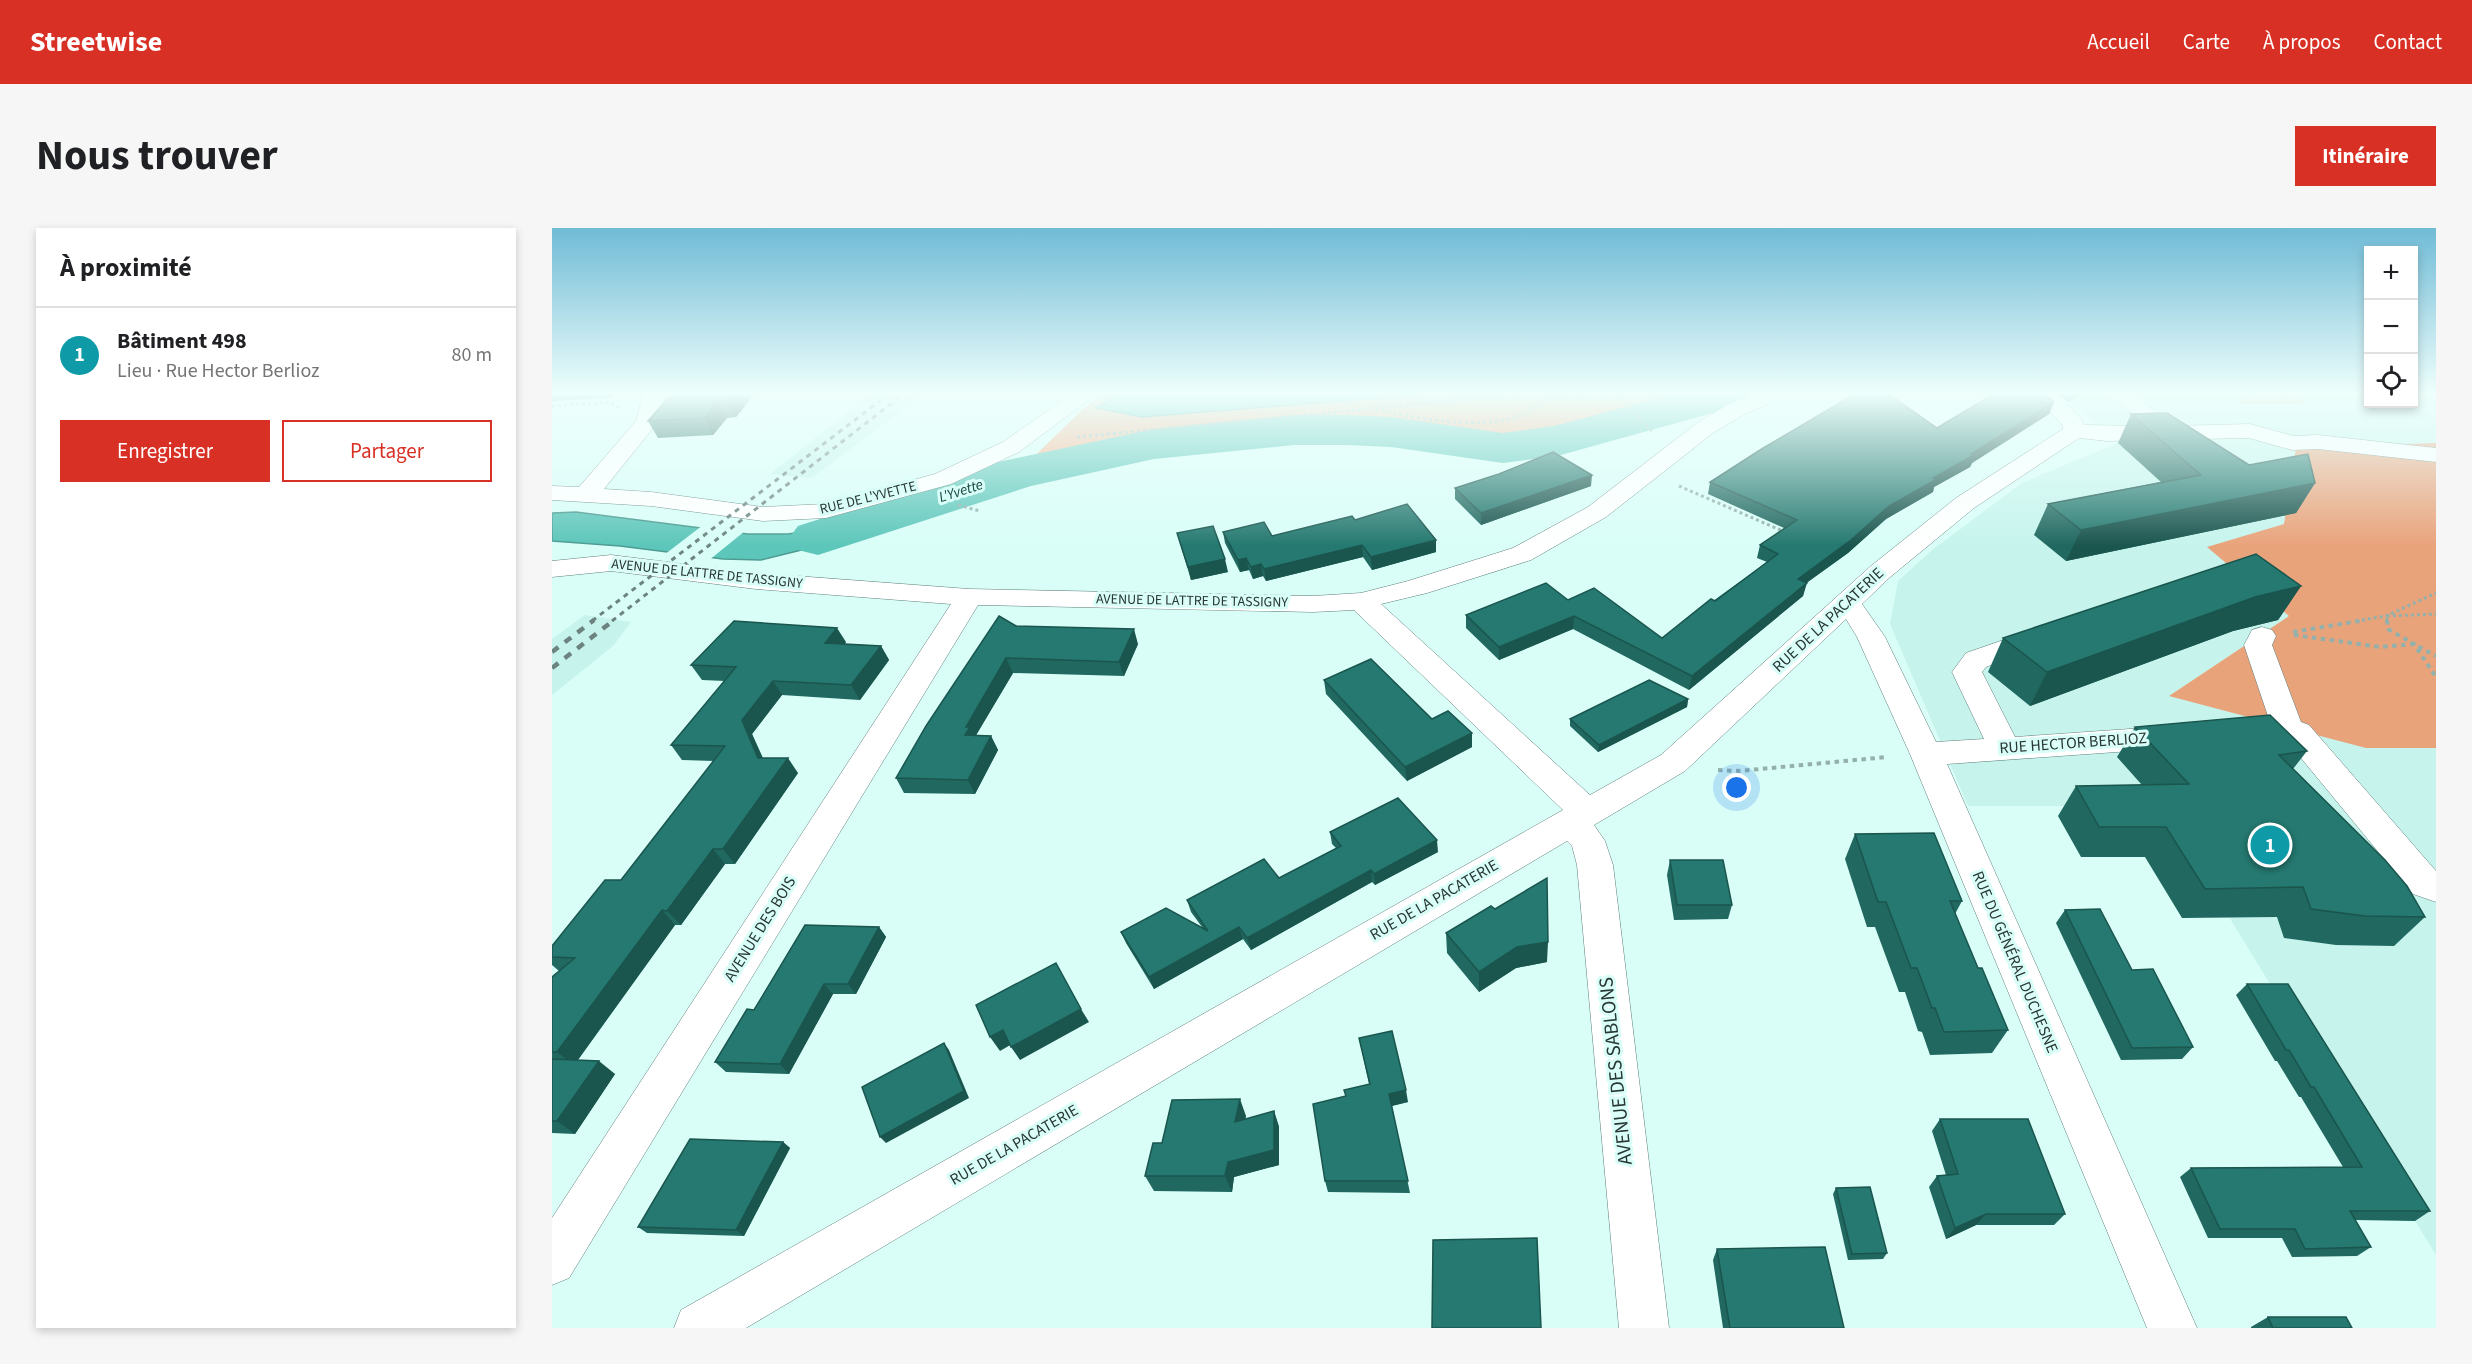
<!DOCTYPE html>
<html lang="fr">
<head>
<meta charset="utf-8">
<style>
	body { margin:0; font-family:"Source Sans 3",sans-serif; background:#f6f6f6; color:#202124 }
	.controls { position:absolute; right:18px; top:18px; display:grid; overflow:hidden; border-radius:0px; box-shadow:0 3px 9px #0003 }
	.controls button { width:54px; height:54px; display:grid; place-items:center; padding:0; border:0; border-bottom:2px solid #e0e0e0; background:#fff; color:#202124; font:30px sans-serif }
	.you { position:absolute; left:1185px; top:560px; width:21px; height:21px; margin:-15px; border:4px solid #fff; border-radius:50%; background:#1a73e8; box-shadow:0 0 0 9px #1a73e833 }
	.badge { display:grid; place-items:center; width:39px; height:39px; border-radius:50%; background:#d93025; color:#fff; font-size:20px; font-weight:700 }
	.pin { position:absolute; translate:-50% -50%; border:3px solid #fff; box-shadow:0 2px 6px #0006 }
	.list { margin:0; padding:0; list-style:none }
	h2 { display:flex; justify-content:space-between; align-items:center; height:78px; margin:0; padding:0 24px; font-size:26px }
	h2 small { font-size:20px; font-weight:400; color:#757577 }
	.list li { display:grid; grid-template-columns:39px 1fr auto; gap:18px; align-items:center; box-sizing:border-box; height:96px; padding:0 24px; border-top:2px solid #e0e0e0 }
	.list b { display:block; font-size:22px; white-space:nowrap }
	.list p { margin:0; font-size:20px; white-space:nowrap; color:#757577 }
	.list em { font-size:20px; font-style:normal; color:#757577 }
	.actions { display:flex; gap:12px; padding:18px 24px }
	.actions a { flex:1; padding:14px 0; border:2px solid #d93025; border-radius:0px; text-align:center; font-size:21px; color:#d93025 }
	.actions .main { background:#d93025; color:#fff }
	.icon { flex:none; width:33px; height:33px; fill:none; stroke:currentColor; stroke-width:2; stroke-linecap:round; stroke-linejoin:round }
	.map { position:relative; flex:none; width:1884px; height:1100px; overflow:hidden; border-radius:0px }
	header { display:flex; align-items:center; gap:36px; box-sizing:border-box; height:84px; padding:0 30px; background:#d93025; color:#fff }
	header strong { font-size:28px }
	nav { display:flex; gap:33px; margin-inline-start:auto; font-size:21px }
	.intro { display:flex; align-items:center; justify-content:space-between; box-sizing:border-box; height:144px; padding:0 36px }
	h1 { margin:0; font-size:42px }
	.button { padding:15px 27px; border-radius:0px; background:#d93025; color:#fff; font-size:21px; font-weight:700 }
	main { display:flex; gap:36px; padding:0 36px }
	aside { flex:1; background:#fff; border-radius:0px; box-shadow:0 3px 9px #0003 }
	.map>svg:first-child { display:block }
</style>
</head>
<body>
<header>
<strong>Streetwise</strong>
<nav><a>Accueil</a><a>Carte</a><a>À propos</a><a>Contact</a></nav>
</header>
<div class="intro"><h1>Nous trouver</h1><a class="button">Itinéraire</a></div>
<main>
<aside>
<h2>À proximité<small></small></h2>
<ul class="list">
<li><span class="badge" style="background:#0f9aa8">1</span><div><b>Bâtiment 498</b><p>Lieu · Rue Hector Berlioz</p></div><em>80 m</em></li>
</ul>
<div class="actions"><a class="main">Enregistrer</a><a>Partager</a></div>
</aside>
<div class="map">
<svg width="1884" height="1100" viewBox="0 0 1884 1100">
	<rect width="100%" height="100%" fill="#d9fef8"/>
	<g fill="#c6f4ed">
		<polygon points="322,164 375,164 259,250 218,246"/>
		<polygon points="1508,164 1816,164 1816,176 1862,176 1862,164 1884,164 1884,1027 1609,578 1416,578 1338,396 1346,353 1380,322 1470,255 1566,215"/>
		<polygon points="33,387 79,394 61,418 0,467 0,411"/>
	</g>
	<g fill="#f5b08a">
		<polygon points="553,164 1180,164 979,218 911,215 839,204 742,202 602,216 465,245 531,181"/>
		<polygon points="1719,164 1751,164 1750,176 1685,176 1697,168"/>
	</g>
	<polygon fill="#e9a37b" points="1884,215 1884,520 1814,520 1617,468 1737,388 1655,319 1732,296 1744,220"/>
	<g fill="#5dc6ba" stroke="#4d9b92" stroke-width="1.5">
		<polygon points="572,164 900,164 590,189 544,180"/>
		<polygon points="354,272 368,283 286,313 209,332 171,331 68,318 0,313 0,285 24,284 196,306 236,306 281,299"/>
	</g>
	<polygon fill="#d9fef8" points="151,297 193,303 156,333 112,327"/>
	<g fill="none" stroke-linecap="round" stroke-linejoin="round">
		<polygon fill="#5dc6ba" fill-rule="evenodd" points="1130,164 1197,164 1186,178 1005,228 951,235 839,219 795,217 742,217 602,231 479,258 266,327 246,322 237,310 246,298 446,234 602,201 742,187 795,187 839,189 951,205 1002,198"/>
		<g stroke="#5f7f7b" stroke-width="1">
			<g id="minor">
				<polygon points="92,164 114,164 106,194 52,261 99,264 211,279 273,276 383,246 451,214 522,164 547,164 467,224 399,256 274,290 211,293 99,278 0,272 0,258 27,259 84,193"/>
				<polygon points="1209,164 1238,164 1234,168 1193,186 1161,205 1054,289 979,332 875,365 829,376 1038,567 1109,527 1319,338 1404,270 1511,201 1510,196 1478,164 1501,164 1528,189 1532,197 1594,198 1558,166 1560,164 1579,164 1620,198 1698,196 1741,208 1766,207 1884,220 1884,234 1766,221 1740,222 1697,210 1555,213 1527,210 1422,280 1337,350 1310,376 1333,409 1384,514 1432,511 1400,444 1414,425 1486,400 1496,403 1500,409 1496,415 1434,439 1430,444 1463,509 1621,498 1632,501 1637,509 1632,517 1621,520 1395,536 1645,1100 1595,1100 1358,526 1305,409 1294,391 1133,543 1042,597 1053,613 1061,637 1117,1100 1067,1100 1025,637 1020,618 1015,613 194,1100 122,1100 129,1082 1011,582 802,382 761,384 426,377 17,1050 0,1057 0,990 399,376 204,361 59,343 0,349 0,333 59,327 204,345 417,361 761,368 809,365 856,353 961,320 1036,279 1145,195 1177,176"/>
				<polygon points="1710,399 1720,402 1724,408 1720,417 1749,494 1757,497 1884,643 1884,674 1861,666 1735,513 1687,515 1676,512 1671,504 1676,496 1687,493 1717,491 1692,417 1700,402"/>
			</g>
		</g>
		<g stroke="#94b0ab" stroke-width="3" stroke-dasharray="3 3" stroke-linecap="butt">
			<polyline points="1065,166 1101,204"/>
			<polyline points="1001,169 1061,167 1069,164"/>
			<polyline points="0,178 58,174 67,180"/>
			<path d="M824,181C865,191 926,202 967,188C982,182 993,172 1007,164"/>
			<polyline points="525,209 991,164"/>
			<polyline points="1127,258 1233,304"/>
			<polyline points="406,277 428,283"/>
			<polyline points="1804,393 1834,388 1884,365"/>
			<polyline points="1835,393 1834,388 1884,386"/>
		</g>
		<g stroke="#94b0ab" stroke-width="4" stroke-dasharray="4.5 4.5" stroke-linecap="butt">
			<polyline points="1835,392 1836,401 1862,416 1884,449"/>
			<polyline points="1741,404 1813,392"/>
			<polyline points="1742,407 1828,419 1862,416 1884,428"/>
			<polyline points="1166,542 1187,543 1335,529"/>
		</g>
		<use href="#minor" fill="#fff" fill-rule="evenodd"/>
		<g stroke="#6c837f" stroke-width="3" stroke-dasharray="5 5" stroke-linecap="butt">
			<polyline points="40,393 329,172"/>
			<polyline points="60,393 354,164"/>
		</g>
		<g stroke="#6c837f" stroke-width="4.5" stroke-dasharray="8 8" stroke-linecap="butt">
			<polyline points="0,424 42,392"/>
			<polyline points="0,440 62,392"/>
		</g>
	</g>
	<g fill="#206860">
		<polygon points="0,164 70,164 54,170 0,173"/>
		<polygon points="129,164 204,164 184,189 175,190 161,207 106,210 96,193"/>
		<polygon points="1439,164 1491,164 1502,174 1497,186 1420,235 1418,239 1382,259 1381,264 1334,291 1296,325 1254,355 1251,368 1137,462 1021,401 947,432 914,400 914,387 1016,372 1110,410 1215,334 1205,330 1208,317 1232,300 1156,266 1158,254 1385,200 1442,166"/>
		<polygon points="1503,164 1532,164 1516,174"/>
		<polygon points="1579,186 1697,237 1763,255 1744,285 1514,333 1482,307 1496,276 1609,254 1566,215"/>
		<polygon points="1039,258 929,297 903,271 903,260"/>
		<polygon points="803,292 884,312 884,324 820,342 811,329 714,353 711,348 701,351 697,342 688,344 673,315 671,304 720,308"/>
		<polygon points="625,305 676,344 639,352"/>
		<polygon points="1749,358 1726,392 1681,403 1478,478 1436,444 1451,410"/>
		<polygon points="464,398 586,416 572,448 461,445 424,507 439,508 446,522 423,566 352,565 344,550"/>
		<polygon points="294,414 293,416 329,418 337,432 308,472 230,467 200,506 211,530 246,545 183,636 173,636 129,697 123,697 26,832 63,846 23,906 0,905 0,749 7,743 0,737 0,718 69,652 162,533 130,532 119,517 173,453 150,452 139,437"/>
		<polygon points="772,452 880,491 920,519 855,553 774,466"/>
		<polygon points="1136,471 1135,479 1046,524 1018,498 1018,491"/>
		<polygon points="1583,499 1755,523 1741,541 1873,689 1842,718 1784,717 1732,710 1725,689 1630,690 1593,629 1529,629 1506,588 1524,558 1590,557 1565,529"/>
		<polygon points="778,604 886,624 823,657 820,654 699,722 691,711 602,761 574,715 569,704 650,699 639,684 635,672 727,650 784,620 780,616"/>
		<polygon points="1303,606 1410,673 1403,686 1426,740 1456,802 1440,825 1378,827 1370,804 1366,803 1353,764 1347,764 1323,699 1315,699 1293,631"/>
		<polygon points="1118,632 1180,677 1176,691 1122,692 1115,647"/>
		<polygon points="1513,682 1580,742 1641,819 1630,831 1569,832 1504,695"/>
		<polygon points="327,699 334,709 304,766 281,766 237,846 174,844 163,834"/>
		<polygon points="894,705 995,734 964,740 927,764 895,725"/>
		<polygon points="1695,756 1878,983 1863,993 1803,992 1819,1019 1805,1028 1740,1029 1730,1010 1656,1010 1628,949 1639,940 1791,939 1749,869 1747,869 1725,833 1723,833 1684,767"/>
		<polygon points="807,810 856,874 840,878 858,965 776,964 773,953 793,868 817,856"/>
		<polygon points="722,883 727,899 727,937 682,949 680,964 602,963 593,948 610,915 694,888 693,891"/>
		<polygon points="1388,891 1513,986 1502,997 1424,997 1394,1011 1377,959 1385,948 1394,947 1380,903"/>
		<polygon points="231,914 238,920 192,1008 95,1005 86,999"/>
		<polygon points="1284,960 1335,1025 1331,1031 1296,1032 1281,966"/>
		<polygon points="1165,1021 1292,1100 1171,1100 1161,1032"/>
		<polygon points="1716,1089 1800,1100 1699,1100 1699,1099"/>
	</g>
	<g fill="#1a554e">
		<polygon points="50,164 70,164 54,170"/>
		<polygon points="182,164 204,164 184,189 175,173"/>
		<polygon points="1520,164 1532,164 1516,174"/>
		<polygon points="166,173 175,190 161,207 152,190"/>
		<polygon points="1502,174 1497,186 1420,235 1418,239 1382,259 1381,264 1334,291 1296,325 1242,364 1246,351 1337,278 1381,250"/>
		<polygon points="1040,247 1039,258 929,297 929,285"/>
		<polygon points="1763,255 1744,285 1514,333 1529,302"/>
		<polygon points="884,312 884,324 820,342 819,329"/>
		<polygon points="810,317 811,329 714,353 712,341"/>
		<polygon points="694,330 697,342 688,344 686,332"/>
		<polygon points="673,331 676,344 639,352 636,339"/>
		<polygon points="709,336 711,348 701,351 699,339"/>
		<polygon points="1255,355 1251,368 1137,462 1140,448"/>
		<polygon points="1749,358 1726,392 1681,403 1478,478 1495,444 1703,369"/>
		<polygon points="1022,388 1021,401 947,432 947,419"/>
		<polygon points="285,400 294,414 281,429 273,415"/>
		<polygon points="582,401 586,416 572,448 567,434"/>
		<polygon points="329,418 337,432 308,472 299,457"/>
		<polygon points="454,430 461,445 423,509 413,507 414,499"/>
		<polygon points="221,453 230,467 200,506 217,545 206,530 190,492"/>
		<polygon points="1136,471 1135,479 1046,524 1047,517"/>
		<polygon points="920,505 920,519 855,553 853,539"/>
		<polygon points="439,508 446,522 423,566 416,552"/>
		<polygon points="236,530 246,545 183,636 171,621"/>
		<polygon points="885,612 886,624 823,657 822,646"/>
		<polygon points="161,621 173,636 129,697 115,683"/>
		<polygon points="819,642 820,654 699,722 695,710"/>
		<polygon points="110,682 123,697 22,837 5,824"/>
		<polygon points="327,699 334,709 304,766 296,756"/>
		<polygon points="687,699 691,711 602,761 597,749"/>
		<polygon points="996,714 995,734 964,740 927,764 927,744 965,719"/>
		<polygon points="272,756 281,766 237,846 228,836"/>
		<polygon points="529,781 537,794 468,832 459,819"/>
		<polygon points="451,802 460,816 448,823 438,809"/>
		<polygon points="392,815 397,822 417,870 334,915 328,909"/>
		<polygon points="47,833 63,846 23,906 5,893"/>
		<polygon points="854,862 856,874 839,878 837,866"/>
		<polygon points="688,871 694,888 690,910 683,894"/>
		<polygon points="722,883 727,899 727,937 682,949 680,964 673,948 676,934"/>
		<polygon points="231,914 238,920 192,1008 184,1002"/>
		<polygon points="1434,986 1424,997 1394,1011 1403,1000"/>
	</g>
	<g fill="#257970" stroke="#1a554e" stroke-width="1.5">
		<polygon points="129,164 182,164 175,173 166,173 152,190 96,193 119,167"/>
		<polygon points="1306,164 1334,164 1385,200 1445,164 1491,164 1502,174 1419,226 1422,227 1381,250 1385,251 1337,278 1299,312 1246,351 1255,355 1140,448 1022,388 947,419 914,387 994,355 1016,372 1042,360 1110,410 1159,371 1163,373 1226,326 1208,317 1245,292 1158,254 1208,222"/>
		<polygon points="1615,185 1697,237 1756,226 1763,255 1529,302 1496,276 1649,247 1579,186"/>
		<polygon points="1001,224 1040,247 929,285 903,260 947,246"/>
		<polygon points="855,276 884,312 819,329 810,317 712,341 709,336 699,339 694,330 686,332 671,304 712,294 720,308 800,288 803,292"/>
		<polygon points="661,298 673,331 636,339 625,305"/>
		<polygon points="1704,326 1749,358 1703,369 1495,444 1451,410"/>
		<polygon points="447,388 464,398 582,401 567,434 454,430 414,499 418,499 413,507 439,508 416,552 344,550 374,498"/>
		<polygon points="182,393 285,400 273,415 329,418 299,457 221,453 190,492 206,530 236,530 171,621 161,621 115,683 110,682 5,824 0,824 0,749 23,730 0,729 0,718 53,652 69,652 173,518 119,517 184,439 139,437"/>
		<polygon points="819,431 880,491 896,483 920,505 853,539 772,452"/>
		<polygon points="1097,452 1136,471 1047,517 1018,491"/>
		<polygon points="1718,487 1755,523 1727,527 1833,632 1855,658 1873,689 1813,688 1759,681 1751,659 1653,661 1614,599 1547,599 1524,558 1637,556 1583,499"/>
		<polygon points="846,570 885,612 822,646 819,642 695,710 687,699 597,749 569,704 614,680 656,703 635,672 712,631 727,650 789,618 778,604"/>
		<polygon points="1382,605 1410,673 1398,673 1426,740 1430,740 1456,802 1392,804 1383,780 1380,780 1365,740 1359,740 1334,674 1326,674 1303,606"/>
		<polygon points="1118,632 1171,632 1180,677 1125,677"/>
		<polygon points="995,650 996,714 965,719 927,744 894,705 939,678 943,681"/>
		<polygon points="1548,681 1580,742 1601,741 1641,819 1580,820 1513,682"/>
		<polygon points="253,697 327,699 296,756 272,756 228,836 163,834 195,781 202,782"/>
		<polygon points="504,735 529,781 459,819 451,802 438,809 424,777"/>
		<polygon points="1695,756 1736,756 1878,983 1798,983 1819,1019 1753,1021 1743,1001 1668,1001 1639,940 1810,939 1762,859 1759,859 1737,822 1734,822"/>
		<polygon points="840,803 854,862 837,866 856,953 773,953 761,876 794,868 792,862 818,856 807,810"/>
		<polygon points="392,815 412,863 328,909 310,859"/>
		<polygon points="0,831 47,833 5,893 0,893"/>
		<polygon points="688,871 683,894 722,883 722,922 676,934 673,948 593,948 601,915 610,915 620,872"/>
		<polygon points="1388,891 1476,891 1513,986 1434,986 1403,1000 1385,948 1406,946"/>
		<polygon points="138,911 231,914 184,1002 86,999"/>
		<polygon points="1318,959 1335,1025 1300,1026 1284,960"/>
		<polygon points="985,1010 989,1100 880,1100 881,1012"/>
		<polygon points="1273,1019 1292,1100 1178,1100 1165,1021"/>
		<polygon points="1716,1089 1794,1089 1800,1100 1721,1100"/>
	</g>
	<linearGradient id="sky" x2="0" y2="1"><stop stop-color="#70bbd6"/><stop offset="0.52" stop-color="#eefffc"/><stop offset="1" stop-color="#eefffc" stop-opacity="0"/></linearGradient>
	<rect width="1884" height="318" fill="url(#sky)"/>
	<g text-anchor="middle" dominant-baseline="central" stroke-width="6" stroke-linejoin="round" paint-order="stroke">
		<g font-size="14" fill="#283634" stroke="#d9fef8">
			<text transform="translate(316 270) rotate(-14)">RUE DE L'YVETTE</text>
			<text transform="translate(155 346) rotate(6)">AVENUE DE LATTRE DE TASSIGNY</text>
			<text transform="translate(640 373) rotate(1)">AVENUE DE LATTRE DE TASSIGNY</text>
		</g>
		<g font-size="15" font-style="italic" fill="#184742" stroke="#d9fef8">
			<text transform="translate(409 263) rotate(-18)">L'Yvette</text>
		</g>
		<g font-size="16" fill="#283634" stroke="#d9fef8">
			<text transform="translate(1276 392) rotate(-43)">RUE DE LA PACATERIE</text>
			<text transform="translate(1521 515) rotate(-4)">RUE HECTOR BERLIOZ</text>
			<text transform="translate(882 672) rotate(-30)">RUE DE LA PACATERIE</text>
			<text transform="translate(208 701) rotate(-58)">AVENUE DES BOIS</text>
			<text transform="translate(1463 734) rotate(67)">RUE DU GÉNÉRAL DUCHESNE</text>
			<text transform="translate(462 917) rotate(-30)">RUE DE LA PACATERIE</text>
		</g>
		<g font-size="20" fill="#283634" stroke="#d9fef8">
			<text transform="translate(1064 843) rotate(-96)">AVENUE DES SABLONS</text>
		</g>
	</g>
</svg>
<div class="controls">
<button>+</button>
<button>−</button>
<button><svg class="icon" aria-label="locate" viewBox="0 0 24 24"><circle cx="12" cy="12" r="6"/><path d="M12 2v4M12 18v4M2 12h4M18 12h4"/></svg></button>
</div>
<div class="you"></div>
<div class="pin badge" style="left:1718px;top:617px;background:#0f9aa8">1</div>
</div>
</main>
</body>
</html>
